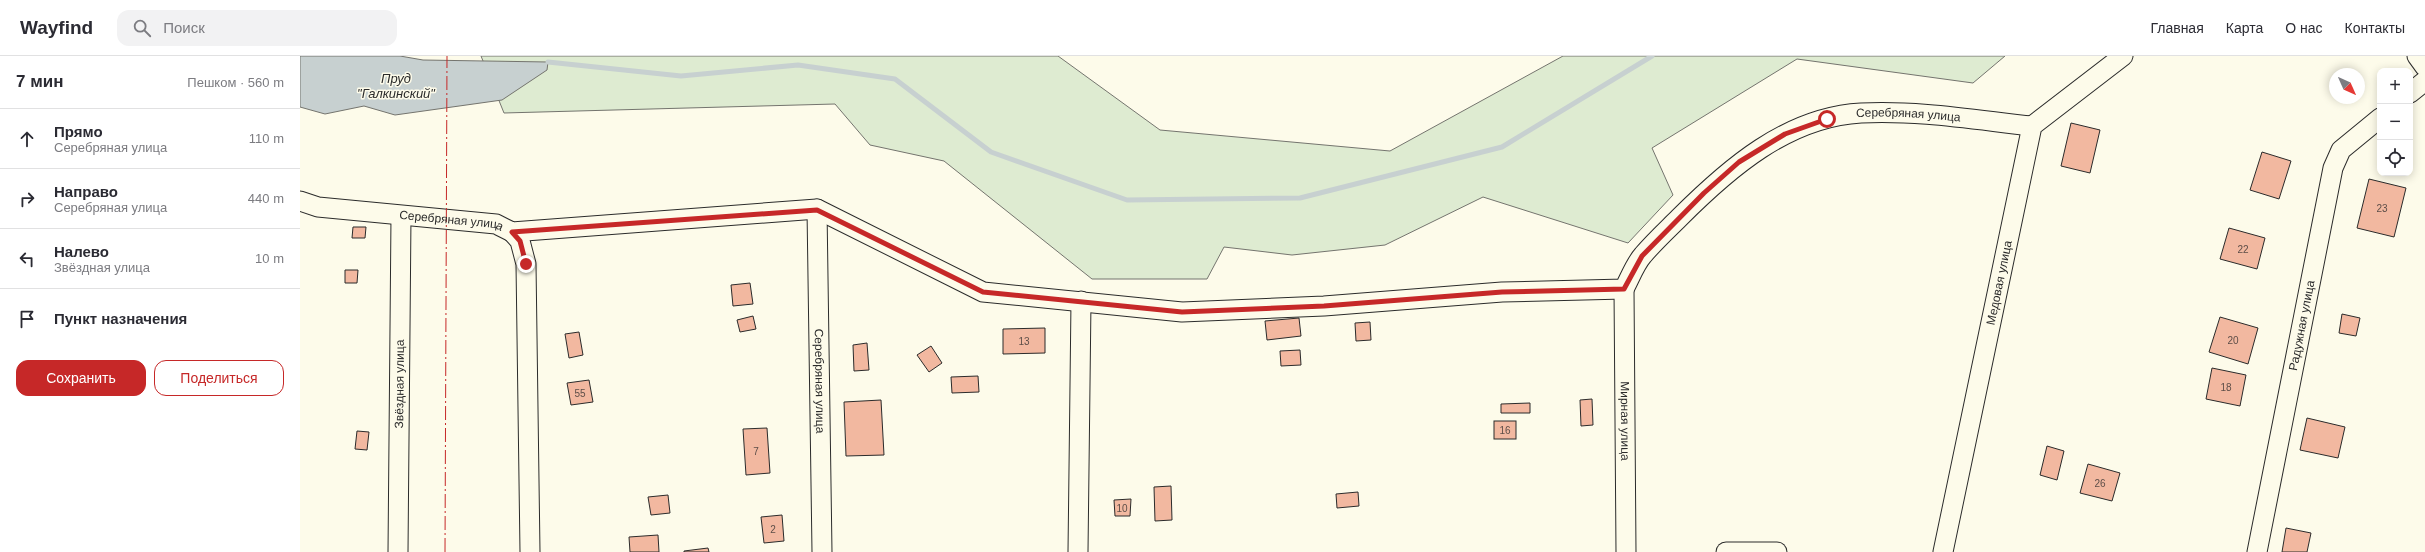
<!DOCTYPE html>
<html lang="ru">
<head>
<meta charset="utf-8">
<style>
	body { margin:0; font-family:Arial,sans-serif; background:#f2f2f3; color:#2b2b33 }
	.controls { position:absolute; right:12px; top:12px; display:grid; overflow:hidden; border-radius:8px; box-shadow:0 2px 10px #0003 }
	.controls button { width:36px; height:36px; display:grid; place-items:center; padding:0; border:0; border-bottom:1px solid #e1e1e2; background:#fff; color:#2b2b33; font:20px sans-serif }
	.compass { position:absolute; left:2029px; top:12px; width:36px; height:36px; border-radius:50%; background:#fff; box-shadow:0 2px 10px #0003; rotate:135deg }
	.stop { position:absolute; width:12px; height:12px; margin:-9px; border:3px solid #c62828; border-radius:50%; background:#fff }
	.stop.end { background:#c62828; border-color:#fff; box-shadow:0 1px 4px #0008 }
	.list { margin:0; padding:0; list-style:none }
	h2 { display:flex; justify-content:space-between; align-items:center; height:52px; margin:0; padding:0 16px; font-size:17px }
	h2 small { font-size:13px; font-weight:400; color:#7c7c81 }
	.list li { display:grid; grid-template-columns:26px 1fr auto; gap:12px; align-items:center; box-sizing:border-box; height:60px; padding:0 16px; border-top:1px solid #e1e1e2 }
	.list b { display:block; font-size:15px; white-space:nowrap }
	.list p { margin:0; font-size:13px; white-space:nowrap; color:#7c7c81 }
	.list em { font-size:13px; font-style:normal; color:#7c7c81 }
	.actions { display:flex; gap:8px; padding:12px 16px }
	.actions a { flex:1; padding:9px 0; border:1px solid #c62828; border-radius:12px; text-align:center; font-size:14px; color:#c62828 }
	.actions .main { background:#c62828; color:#fff }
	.icon { flex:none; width:22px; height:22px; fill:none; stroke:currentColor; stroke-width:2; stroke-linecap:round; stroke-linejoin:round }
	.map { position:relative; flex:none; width:2125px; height:496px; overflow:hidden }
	header { display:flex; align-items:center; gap:24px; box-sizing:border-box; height:56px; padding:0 20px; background:#fff; border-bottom:1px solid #e1e1e2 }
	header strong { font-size:19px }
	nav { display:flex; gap:22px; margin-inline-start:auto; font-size:14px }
	.search { width:280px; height:36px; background:#f2f2f3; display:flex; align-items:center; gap:10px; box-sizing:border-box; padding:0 14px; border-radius:12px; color:#7c7c81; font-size:15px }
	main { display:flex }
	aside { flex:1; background:#fff }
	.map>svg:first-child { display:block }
</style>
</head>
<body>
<header>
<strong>Wayfind</strong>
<div class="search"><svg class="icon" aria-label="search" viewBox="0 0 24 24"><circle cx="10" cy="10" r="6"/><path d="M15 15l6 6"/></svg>Поиск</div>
<nav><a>Главная</a><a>Карта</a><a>О нас</a><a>Контакты</a></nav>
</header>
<main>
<aside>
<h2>7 мин<small>Пешком · 560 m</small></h2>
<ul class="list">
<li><svg class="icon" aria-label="ahead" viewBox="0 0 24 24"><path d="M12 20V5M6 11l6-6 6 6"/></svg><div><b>Прямо</b><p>Серебряная улица</p></div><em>110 m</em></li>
<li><svg class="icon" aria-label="right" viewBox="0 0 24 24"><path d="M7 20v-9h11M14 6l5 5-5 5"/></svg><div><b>Направо</b><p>Серебряная улица</p></div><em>440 m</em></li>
<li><svg class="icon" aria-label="left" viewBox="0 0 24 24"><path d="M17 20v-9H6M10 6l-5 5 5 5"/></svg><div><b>Налево</b><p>Звёздная улица</p></div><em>10 m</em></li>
<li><svg class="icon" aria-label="arrive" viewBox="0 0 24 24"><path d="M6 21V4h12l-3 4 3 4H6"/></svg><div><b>Пункт назначения</b></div></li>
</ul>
<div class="actions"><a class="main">Сохранить</a><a>Поделиться</a></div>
</aside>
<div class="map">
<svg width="2125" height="496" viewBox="0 0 2125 496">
	<rect width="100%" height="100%" fill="#fdfbea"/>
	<polygon fill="#deebd1" stroke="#74746e" points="181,0 758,0 860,74 1090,95 1263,0 1705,0 1673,27 1497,3 1352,92 1373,139 1328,187 1183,141 1085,189 992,199 924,191 907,223 792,223 644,105 570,89 535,48 204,57"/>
	<polygon fill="#c7d0d0" stroke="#74746e" points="0,0 100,0 123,4 248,6 247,14 202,44 95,59 64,50 25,58 0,51"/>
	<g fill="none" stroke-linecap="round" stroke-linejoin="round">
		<polyline stroke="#c7d0d0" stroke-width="5" points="248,6 381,20 498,9 595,23 691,96 827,144 1000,142 1202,91 1352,0"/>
	</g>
	<g fill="#f2b8a0" stroke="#2b2b2b">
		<polygon points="1771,67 1800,74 1790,117 1761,110"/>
		<polygon points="1962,96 1991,105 1979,143 1950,134"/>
		<polygon points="2069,123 2106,132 2094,181 2057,172"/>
		<polygon points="53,171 66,171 65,182 52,182"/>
		<polygon points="1929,172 1965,182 1957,213 1920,203"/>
		<polygon points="45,214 58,214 57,227 45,227"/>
		<polygon points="450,227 453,248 433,250 431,229"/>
		<polygon points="2042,258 2060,262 2056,280 2039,277"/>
		<polygon points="453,260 456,273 440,276 437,264"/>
		<polygon points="1920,261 1958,272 1948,308 1909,296"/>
		<polygon points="999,262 1001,280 967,284 965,265"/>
		<polygon points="1070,266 1071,284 1056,285 1055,267"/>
		<polygon points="745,272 745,297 703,298 703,273"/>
		<polygon points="279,276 283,299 269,302 265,278"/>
		<polygon points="567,287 569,314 554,315 553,289"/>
		<polygon points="631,290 642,307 629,316 617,299"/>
		<polygon points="1000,294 1001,309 981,310 980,295"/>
		<polygon points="1912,312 1946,319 1940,350 1906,343"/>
		<polygon points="678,320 679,336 652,337 651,321"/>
		<polygon points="289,324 293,346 271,349 267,327"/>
		<polygon points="1292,343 1293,369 1281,370 1280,344"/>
		<polygon points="581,344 584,399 546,400 544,346"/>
		<polygon points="1230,347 1230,357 1201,357 1201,348"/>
		<polygon points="2007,362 2045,371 2038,402 2000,394"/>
		<rect x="1194" y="365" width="22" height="18"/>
		<polygon points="467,372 470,417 446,419 443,373"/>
		<polygon points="57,375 69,376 67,394 55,393"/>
		<polygon points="1747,390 1764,395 1757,424 1740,419"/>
		<polygon points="1788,408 1820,417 1812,445 1780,437"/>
		<polygon points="871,430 872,464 855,465 854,431"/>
		<polygon points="1058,436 1059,450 1037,452 1036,438"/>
		<polygon points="368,439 370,457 351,459 348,441"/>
		<polygon points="831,443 830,460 815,460 814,444"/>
		<polygon points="482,459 484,485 464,487 461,461"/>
		<polygon points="1986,472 2011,477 2007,496 1982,496"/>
		<polygon points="358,479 359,496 330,496 329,481"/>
		<polygon points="408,492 409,496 384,496 384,495"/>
	</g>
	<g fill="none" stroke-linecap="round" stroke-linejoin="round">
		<g stroke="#2b2b2b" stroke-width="21">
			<g id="minor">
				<polyline points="2117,0 2125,11"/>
				<polyline points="2110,37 2125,25"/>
				<path id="s1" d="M0,145L18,151L196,168L212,176L517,153L683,236L882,256L1024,250L1202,236L1324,233C1330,222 1335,208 1343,199C1354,186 1367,174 1379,162C1428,113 1487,61 1561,57C1617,54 1676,64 1732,70"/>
				<path id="s2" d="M517,153L522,496"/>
				<polyline points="212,176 220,185 226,208 230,496"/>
				<path id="s3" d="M1324,233L1326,496"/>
				<path id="s4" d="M98,496L101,160"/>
				<polyline points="778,496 781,245"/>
				<polyline points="1426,496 1477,496"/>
				<path id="s5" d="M1643,496L1732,70L1823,0"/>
				<path id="s6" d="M1957,496L2033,112L2041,94L2080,62"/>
			</g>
		</g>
		<use href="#minor" stroke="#fdfbea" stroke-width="19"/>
		<polyline stroke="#c62828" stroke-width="1" stroke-dasharray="14 3 2 3" stroke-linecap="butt" points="145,496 147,0"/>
	</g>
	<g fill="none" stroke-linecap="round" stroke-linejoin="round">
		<polyline stroke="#c62828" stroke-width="5" points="226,208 220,185 212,176 517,154 683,236 882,256 1024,250 1202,236 1324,233 1342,200 1404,137 1439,106 1485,78 1527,63"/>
	</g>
	<g text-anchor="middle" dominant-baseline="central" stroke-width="3" stroke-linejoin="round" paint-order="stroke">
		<g font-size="10" fill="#5d4e48">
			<text x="2082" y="152">23</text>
			<text x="1943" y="193">22</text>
			<text x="1933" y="284">20</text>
			<text x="724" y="285">13</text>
			<text x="1926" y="331">18</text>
			<text x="280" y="337">55</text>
			<text x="1205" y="374">16</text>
			<text x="456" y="395">7</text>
			<text x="1800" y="427">26</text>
			<text x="822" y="452">10</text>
			<text x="473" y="473">2</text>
		</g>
		<g font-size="12" fill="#2b2b2b" stroke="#fdfbea">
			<text stroke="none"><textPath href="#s1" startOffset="1703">Серебряная улица</textPath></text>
			<text stroke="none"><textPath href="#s1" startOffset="153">Серебряная улица</textPath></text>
			<text stroke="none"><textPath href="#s5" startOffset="275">Медовая улица</textPath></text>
			<text stroke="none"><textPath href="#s6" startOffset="231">Радужная улица</textPath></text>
			<text stroke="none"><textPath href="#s2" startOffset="172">Серебряная улица</textPath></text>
			<text stroke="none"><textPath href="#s4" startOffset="168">Звёздная улица</textPath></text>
			<text stroke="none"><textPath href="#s3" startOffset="132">Мирная улица</textPath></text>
		</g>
		<g font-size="13" font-style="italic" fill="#2b2b2b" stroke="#fdfbea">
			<text x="96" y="22">Пруд<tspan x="96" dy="15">"Галкинский"</tspan></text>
		</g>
	</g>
</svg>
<div class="controls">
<button>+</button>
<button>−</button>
<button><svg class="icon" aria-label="locate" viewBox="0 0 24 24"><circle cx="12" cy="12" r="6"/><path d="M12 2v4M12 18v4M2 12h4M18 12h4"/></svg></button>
</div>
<svg class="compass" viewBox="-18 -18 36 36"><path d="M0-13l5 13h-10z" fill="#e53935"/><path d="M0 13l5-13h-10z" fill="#7c7c81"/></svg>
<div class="stop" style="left:1527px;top:63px"></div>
<div class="stop end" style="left:226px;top:208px"></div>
</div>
</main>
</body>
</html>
